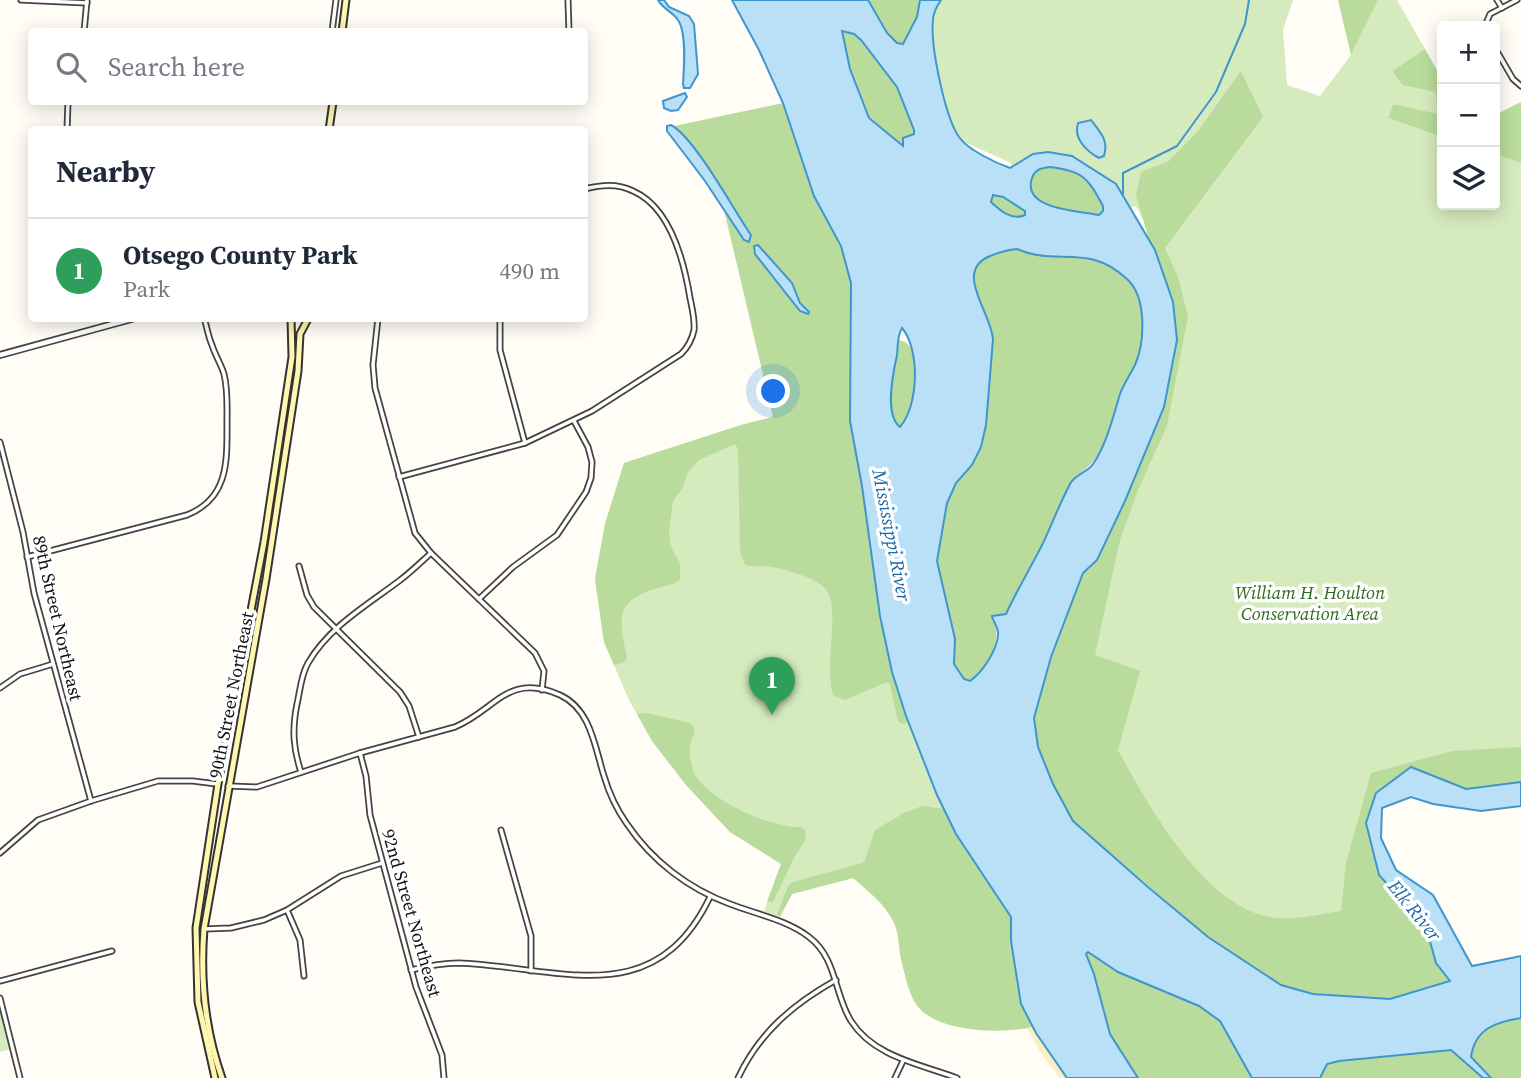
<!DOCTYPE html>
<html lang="en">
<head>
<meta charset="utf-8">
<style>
	body { margin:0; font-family:"Source Serif 4",serif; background:#f2f2f3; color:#1f2937 }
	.controls { position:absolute; right:21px; top:21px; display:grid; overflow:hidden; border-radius:7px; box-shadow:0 4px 18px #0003 }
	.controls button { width:63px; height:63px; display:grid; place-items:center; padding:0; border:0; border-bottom:2px solid #e0e1e3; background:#fff; color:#1f2937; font:35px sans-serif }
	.you { position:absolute; left:774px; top:392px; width:24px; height:24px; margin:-18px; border:5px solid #fff; border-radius:50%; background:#1a73e8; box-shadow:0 0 0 10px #1a73e833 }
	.badge { display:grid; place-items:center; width:46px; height:46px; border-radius:50%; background:#7c3aed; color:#fff; font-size:23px; font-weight:700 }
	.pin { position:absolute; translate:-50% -58px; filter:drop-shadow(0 2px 4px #0008) }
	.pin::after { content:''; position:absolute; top:37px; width:24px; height:21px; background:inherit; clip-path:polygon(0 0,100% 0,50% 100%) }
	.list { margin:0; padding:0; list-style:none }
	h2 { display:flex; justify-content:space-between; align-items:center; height:91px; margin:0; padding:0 28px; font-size:30px }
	h2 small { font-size:23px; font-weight:400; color:#747a83 }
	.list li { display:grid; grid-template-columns:46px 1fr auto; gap:21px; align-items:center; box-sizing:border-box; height:105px; padding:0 28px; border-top:2px solid #e0e1e3 }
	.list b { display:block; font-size:26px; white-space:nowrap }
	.list p { margin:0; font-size:23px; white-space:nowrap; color:#747a83 }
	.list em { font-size:23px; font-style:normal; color:#747a83 }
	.icon { flex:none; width:38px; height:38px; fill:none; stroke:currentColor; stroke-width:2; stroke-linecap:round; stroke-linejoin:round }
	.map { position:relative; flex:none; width:1521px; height:1078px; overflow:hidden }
	.search { position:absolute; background:#fff; box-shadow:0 4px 18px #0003; left:28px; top:28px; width:560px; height:77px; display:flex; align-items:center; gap:18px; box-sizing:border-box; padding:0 24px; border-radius:7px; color:#747a83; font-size:26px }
	.panel { position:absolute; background:#fff; box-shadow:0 4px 18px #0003; left:28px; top:126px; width:560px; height:196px; border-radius:7px }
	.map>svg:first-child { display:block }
</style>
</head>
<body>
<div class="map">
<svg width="1521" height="1078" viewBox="0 0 1521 1078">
	<rect width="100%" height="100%" fill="#fffdf5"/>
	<g fill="#d5ebbd">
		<polygon points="873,0 1293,0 1283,30 1287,85 1320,96 1351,55 1378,0 1397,0 1425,49 1392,71 1402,85 1435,92 1439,115 1393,104 1388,118 1442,137 1442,205 1495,205 1495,154 1521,163 1521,794 1403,790 1379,807 1379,838 1389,878 1289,979 1055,773 1175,281 1136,206 1099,215 1041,199 1009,162 960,140"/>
		<path d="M850,398V421L862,486L880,616L892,672L906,716L937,795L956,834L1011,917L1021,1004L1032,1027C1002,1034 935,1033 916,1004C909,994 905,975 902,963C898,950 900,933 893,921C885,904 867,890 853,878L792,894L778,919L763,914L781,864L730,832L686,785L652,741L629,700L604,642L595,579L605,524L624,463L741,425Z"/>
		<polygon points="0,1007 11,1049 0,1052"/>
	</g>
	<g fill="#b9dc9c" fill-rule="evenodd">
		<polygon points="868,0 920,0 917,17 903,44 897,43 887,33"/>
		<polygon points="1338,0 1378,0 1351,55"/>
		<polygon points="842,31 854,34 861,40 897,87 914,130 914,134 906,136 903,146 869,118 850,69"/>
		<polygon points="1425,49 1442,79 1442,137 1388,118 1393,104 1438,114 1435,92 1402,85 1392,71"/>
		<path d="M1241,71L1263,117L1165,248L1178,277L1188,316L1167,426L1138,490L1120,540L1095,655L1140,671L1118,750C1148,805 1206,911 1276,918C1296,920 1320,914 1341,911L1346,863L1371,773L1452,751L1521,747V782L1466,789L1411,767L1376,793L1366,822L1379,875L1426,927L1436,963L1450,981L1390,999L1313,994L1281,985L1208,937L1073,821L1052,784L1038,747L1034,718L1051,657L1083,573L1097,560L1125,501L1164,407L1177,340L1173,302L1155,250L1149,240L1136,195L1141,172L1169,161L1198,131Z"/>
		<polygon points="1521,102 1521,163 1495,154 1495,115"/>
		<path d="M783,103L814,196L841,245L851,283L850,421L862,486L880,616L892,672L906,716L907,722L904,724L898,722L890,685L887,682L845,700L833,695C824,668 840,608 827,591C821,582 809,578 799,574C791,572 781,568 772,567C763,565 754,568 745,565L740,552L738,449L735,444L699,460L688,472L682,489L673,501L669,529L670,544L680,564V579C674,585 669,585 661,587C615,600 618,616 627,657L625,662L614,665L604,642L595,579L605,524L624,463L741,425L773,417L724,210L744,240L751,235L705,165L674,126ZM757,245L792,282L800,303L809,312L800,311L755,254L753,249Z"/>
		<path d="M1050,167C1078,170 1098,180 1103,210L1099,215C1081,211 1021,210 1032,178C1035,169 1042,168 1050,167Z"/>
		<path d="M993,195L1002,197L1025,211V215C1012,221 1001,211 991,202Z"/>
		<path d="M1017,249C1055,266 1085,244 1123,275C1146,294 1147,339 1135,365C1131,373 1125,380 1122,388C1111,417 1107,459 1077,475L1005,614L995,615L992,619C1004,639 988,669 970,681L964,679L954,664L937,561L947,503L956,483L972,465L986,425L993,339C991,312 953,271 990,256C1000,252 1006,250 1017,249Z"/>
		<path d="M898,340C928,342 913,411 901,427C881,415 897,360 898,340Z"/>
		<path d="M647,713L690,723C700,731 691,736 690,746C689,753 691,761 692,768C701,798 772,829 801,827L805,830L806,839L794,858L773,902H767L781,864L730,832L686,785L652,741L637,714Z"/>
		<path d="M922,806L944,809L956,834L1011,917L1017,987L1021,1004L1032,1027C1002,1034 935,1033 916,1004C909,994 905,975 902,963C898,950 900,933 893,921C885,904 867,890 853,878L792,894L780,917L777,914L788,886L793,882L862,863L865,860L875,830L904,813Z"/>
		<polygon points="1088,952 1118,972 1199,1006 1220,1021 1252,1078 1138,1078 1110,1034 1094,974 1086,954"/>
		<path d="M1521,1018V1078H1491L1471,1056C1472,1051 1472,1044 1475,1040C1484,1026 1506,1020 1521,1018Z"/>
		<polygon points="1452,1050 1483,1078 1320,1078 1327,1064 1339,1061"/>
	</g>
	<polygon fill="#fbeec1" points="1032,1027 1067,1078 1060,1078 1041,1053 1027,1028"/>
	<g fill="#b9e0f7" stroke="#3f96cf" stroke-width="2" fill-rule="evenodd">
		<path d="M658,0H664L669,7L689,16L694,24L698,74L690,88H684L683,84C684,69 687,33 678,20C673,12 663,9 658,0Z"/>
		<path d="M732,0H868L887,33L897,43L903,44L917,17L920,0H941C937,6 933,13 933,20C930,45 945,117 959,137C968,150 996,163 1010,168L1033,154L1048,152L1072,156L1116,184L1155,250L1173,302L1177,340L1164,407L1125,501L1097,560L1083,573L1051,657L1034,718L1038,747L1053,784L1073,821L1148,887L1208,937L1281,985L1313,994L1390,999L1450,981L1436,963L1426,927L1379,875L1366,823L1376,793L1411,767L1466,789L1521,782V806L1481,811L1433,804L1411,797L1382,808L1381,838L1396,870L1433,895L1472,966L1521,956V1018C1495,1022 1475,1029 1471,1057L1491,1078H1483L1451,1050L1339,1061L1327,1064L1320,1078H1252L1220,1021L1199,1006L1118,972L1088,952L1086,954L1094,974L1110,1034L1138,1078H1067L1036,1033L1021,1004L1011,941V917L956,834L937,795L906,716L892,672L880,616L862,486L850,421L851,283L841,246L814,196L783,103L759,50ZM842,31L854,34L861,40L897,87L914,130V134L903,138V146L869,118L850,69ZM1050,167C1083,171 1088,178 1103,206V211L1099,215C1081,211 1021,210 1032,178C1035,169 1042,168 1050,167ZM993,195L1003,197L1025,211V215C1012,221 1001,211 991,202ZM1017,249C1058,267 1087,242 1127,279C1147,297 1145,342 1135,365C1130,375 1124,383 1120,394C1114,414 1106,446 1093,464C1087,473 1075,474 1070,484C1060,503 1052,524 1043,543C1031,567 1017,590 1006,614L992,616C993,621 997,626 998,632C999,648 982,673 970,681L964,679L954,664L955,639L937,561L947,503L956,483L972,465L981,447L986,425L993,339C991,312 953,271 990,256C1000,252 1006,250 1017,249ZM902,328C920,349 919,405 900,427C884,415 893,373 897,355C898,346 897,336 902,328Z"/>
		<polygon points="685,93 687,97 678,110 671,111 664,108 663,101"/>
		<path d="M1091,120C1100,132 1109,140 1104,156L1099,158C1086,151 1073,138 1078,123Z"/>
		<path d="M671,125C695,138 733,209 751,235L749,242L744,240L705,181L667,131V126Z"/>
		<polygon points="758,245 792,283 800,303 809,312 808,314 800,311 755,254 754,246"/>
	</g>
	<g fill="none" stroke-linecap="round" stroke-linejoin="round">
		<polyline stroke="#3f96cf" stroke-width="2" points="1123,195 1123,173 1177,146 1216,92 1245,24 1249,0"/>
		<g stroke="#444" stroke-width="7">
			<g id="minor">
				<polyline points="21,0 87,3"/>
				<polyline points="568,0 569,32"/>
				<polyline points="1497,0 1502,8"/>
				<polyline points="1485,26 1490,14 1517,0"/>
				<polyline points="84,32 87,0"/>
				<polyline points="332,32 336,0"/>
				<polyline points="1495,48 1513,79 1521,86"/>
				<polyline points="67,130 68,102"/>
				<polyline points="378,318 373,365 375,388 415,533 431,553 535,653 544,671 542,690"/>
				<polyline points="500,318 500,350 525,443"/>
				<polyline points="0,442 23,532 34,593 91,801"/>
				<path d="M399,477L525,443L592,411L681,354C688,347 692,340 694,330C695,319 692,308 690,298C684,261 670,207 633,191C617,183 601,185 584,189"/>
				<path d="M27,557L187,515C229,498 227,461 227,423C227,407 228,390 224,374C221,364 215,355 212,345C208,336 207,327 204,318"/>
				<polyline points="299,566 307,595 314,607 400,692 409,706 419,737"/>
				<polyline points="479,599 513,567 557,535 586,492 591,478 592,462 588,447 574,421"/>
				<polyline points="0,688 20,674 53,664"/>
				<polyline points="360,753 366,776 370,815 416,987 442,1055 444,1078"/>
				<path d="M301,772C293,748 292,729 297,704C300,691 301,675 308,663C329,627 367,605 399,581C411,572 421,562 431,553"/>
				<path d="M228,786L257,787L360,753L455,727C496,710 507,672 560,695C591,709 595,748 604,776C609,793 617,810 627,824C652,861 689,889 730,904C756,914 787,920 809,937C837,958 834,994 851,1021C874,1057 920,1064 957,1078"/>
				<polyline points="501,830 531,936 531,971"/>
				<polyline points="0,853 38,820 91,801 158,781 193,781 217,784"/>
				<polyline points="287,910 300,940 304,976"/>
				<polyline points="204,929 231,928 264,920 287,910 341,876 382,863"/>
				<path d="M411,970C427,966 442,963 459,963C560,967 654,1013 710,897"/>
				<polyline points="0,981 112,951"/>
				<polyline points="0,998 20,1078"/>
				<path d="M738,1078C759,1033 793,1004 836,980"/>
				<polyline points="895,1078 903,1061"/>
			</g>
		</g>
		<g stroke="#444" stroke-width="8">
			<polyline id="tertiary" points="0,355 135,318"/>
		</g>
		<g stroke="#333" stroke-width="9">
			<g id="secondary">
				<polyline points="342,32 346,0"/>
				<polyline points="329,130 333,102"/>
				<polyline points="215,1078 198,1002 196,928 218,784 264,542 292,357 291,318"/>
				<path d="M222,1078C205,1030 200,980 204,929L266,579L298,371L300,334L308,319"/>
			</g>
		</g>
		<use href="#minor" stroke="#fff" stroke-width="3.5"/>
		<use href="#tertiary" stroke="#fff" stroke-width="4.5"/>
		<use href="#secondary" stroke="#fff6b0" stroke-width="5"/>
	</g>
	<g text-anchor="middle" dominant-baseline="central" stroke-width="7" stroke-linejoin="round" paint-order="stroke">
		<g font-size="18" font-style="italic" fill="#2f6b1f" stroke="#fff">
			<text x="1310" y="592">William H. Houlton<tspan x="1310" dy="21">Conservation Area</tspan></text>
		</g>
		<g font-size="18" fill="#111" stroke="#fff">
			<text transform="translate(58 618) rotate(77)">89th Street Northeast</text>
			<text transform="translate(231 695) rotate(-79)">90th Street Northeast</text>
			<text transform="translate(412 913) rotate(74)">92nd Street Northeast</text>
		</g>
		<g font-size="19" font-style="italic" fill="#1768a6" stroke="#fff">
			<text transform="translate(892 535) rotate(79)">Mississippi River</text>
			<text transform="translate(1415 910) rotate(51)">Elk River</text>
		</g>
	</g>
</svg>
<div class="controls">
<button>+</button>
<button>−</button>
<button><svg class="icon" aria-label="layers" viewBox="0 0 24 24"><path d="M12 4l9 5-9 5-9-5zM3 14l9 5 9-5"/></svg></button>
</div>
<div class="you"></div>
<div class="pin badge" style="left:772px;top:715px;background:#2e9e5b">1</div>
<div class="search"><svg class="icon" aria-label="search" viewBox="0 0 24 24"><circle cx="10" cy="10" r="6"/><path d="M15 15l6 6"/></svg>Search here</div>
<section class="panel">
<h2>Nearby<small></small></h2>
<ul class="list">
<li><span class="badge" style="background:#2e9e5b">1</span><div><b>Otsego County Park</b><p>Park</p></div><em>490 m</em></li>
</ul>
</section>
</div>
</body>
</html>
